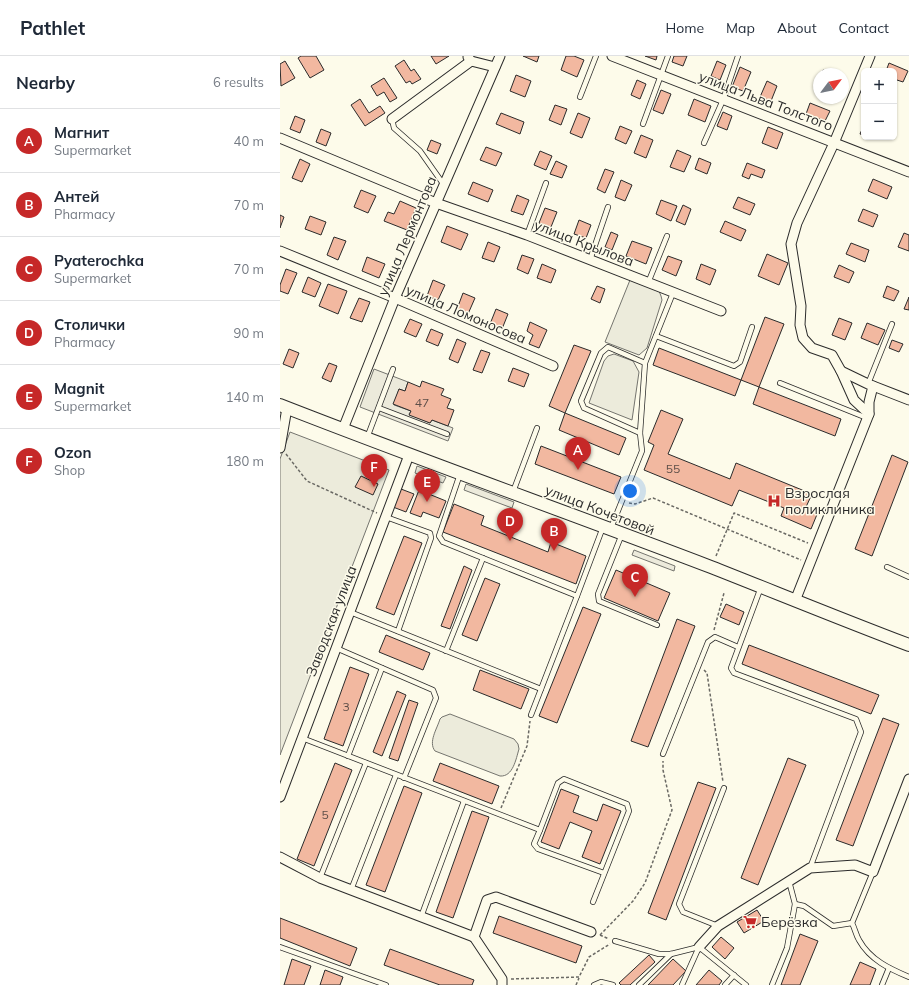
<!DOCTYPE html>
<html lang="en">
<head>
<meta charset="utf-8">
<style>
	body { margin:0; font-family:Mulish,sans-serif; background:#f6f6f7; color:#1f2937 }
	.controls { position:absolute; right:12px; top:12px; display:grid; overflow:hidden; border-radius:6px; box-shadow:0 1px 3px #0004 }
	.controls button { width:36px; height:36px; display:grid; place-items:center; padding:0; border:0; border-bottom:1px solid #e0e1e3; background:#fff; color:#1f2937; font:20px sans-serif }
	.compass { position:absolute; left:533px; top:12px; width:36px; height:36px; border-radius:50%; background:#fff; box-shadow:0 1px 3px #0004; rotate:58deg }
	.you { position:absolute; left:350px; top:435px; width:14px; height:14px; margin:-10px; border:3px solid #fff; border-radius:50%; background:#1a73e8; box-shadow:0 0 0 6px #1a73e833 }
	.badge { display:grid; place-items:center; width:26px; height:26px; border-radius:50%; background:#c62828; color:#fff; font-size:13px; font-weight:700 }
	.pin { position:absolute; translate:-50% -33px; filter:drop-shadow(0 1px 2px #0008) }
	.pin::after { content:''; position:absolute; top:21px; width:14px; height:12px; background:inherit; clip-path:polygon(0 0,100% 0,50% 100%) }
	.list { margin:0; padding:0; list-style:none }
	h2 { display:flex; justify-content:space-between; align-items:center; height:52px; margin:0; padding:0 16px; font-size:17px }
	h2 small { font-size:13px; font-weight:400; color:#747a83 }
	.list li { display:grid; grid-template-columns:26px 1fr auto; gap:12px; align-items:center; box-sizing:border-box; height:64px; padding:0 16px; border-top:1px solid #e0e1e3 }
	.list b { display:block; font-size:15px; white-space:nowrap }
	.list p { margin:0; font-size:13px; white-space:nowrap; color:#747a83 }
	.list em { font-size:13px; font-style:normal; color:#747a83 }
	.map { position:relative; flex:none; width:629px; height:929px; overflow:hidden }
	header { display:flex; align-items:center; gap:24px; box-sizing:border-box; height:56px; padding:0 20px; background:#fff; border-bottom:1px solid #e0e1e3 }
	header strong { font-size:19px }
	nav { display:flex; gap:22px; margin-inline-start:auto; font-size:14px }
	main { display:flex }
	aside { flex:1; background:#fff }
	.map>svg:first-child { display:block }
</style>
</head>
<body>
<header>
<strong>Pathlet</strong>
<nav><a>Home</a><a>Map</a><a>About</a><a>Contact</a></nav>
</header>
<main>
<aside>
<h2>Nearby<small>6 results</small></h2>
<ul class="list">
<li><span class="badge">A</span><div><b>Магнит</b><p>Supermarket</p></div><em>40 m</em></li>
<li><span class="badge">B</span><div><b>Антей</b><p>Pharmacy</p></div><em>70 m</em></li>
<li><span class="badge">C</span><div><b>Pyaterochka</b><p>Supermarket</p></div><em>70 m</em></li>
<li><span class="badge">D</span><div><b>Столички</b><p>Pharmacy</p></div><em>90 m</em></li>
<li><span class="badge">E</span><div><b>Magnit</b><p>Supermarket</p></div><em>140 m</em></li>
<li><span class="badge">F</span><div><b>Ozon</b><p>Shop</p></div><em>180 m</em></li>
</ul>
</aside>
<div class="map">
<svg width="629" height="929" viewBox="0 0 629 929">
	<rect width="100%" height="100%" fill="#fdfbea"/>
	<g fill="#ecebdb" stroke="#74746e">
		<polygon points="350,224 379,235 381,240 382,244 367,292 359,299 325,286"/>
		<polygon points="334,298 353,305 359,316 352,364 309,347 324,305 328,300"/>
		<polygon points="10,376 109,414 0,699 0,403"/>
		<path d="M170,658L234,683L238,688L239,693C236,703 233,721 220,720L155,695C148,686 157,673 160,663L162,661Z"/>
	</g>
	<g fill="#eceadb" stroke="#74746e">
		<polygon points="94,313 128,326 125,335 119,333 114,349 131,355 129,358 150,367 152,364 173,372 168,385 80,351"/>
		<polygon points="137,410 166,421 163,427 135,417"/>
		<polygon points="186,428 234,446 232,452 184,434"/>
		<polygon points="354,494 395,510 394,515 352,499"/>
	</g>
	<g fill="#f2b8a0" stroke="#2b2b2b">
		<polygon points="21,0 36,0 44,14 30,22 18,2"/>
		<polygon points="151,0 169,0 156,8"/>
		<polygon points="243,0 259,0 257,6"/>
		<polygon points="286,0 294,0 304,4 297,21 281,14"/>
		<polygon points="365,0 377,0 376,4"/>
		<polygon points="394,0 407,0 403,10 392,6"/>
		<polygon points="124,4 131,15 134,13 141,23 132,28 130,25 126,27 115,10"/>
		<polygon points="5,5 15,22 1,30 0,8"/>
		<polygon points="437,5 446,9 440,24 431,20"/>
		<polygon points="609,7 628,15 623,26 614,23 614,15 606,15"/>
		<polygon points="460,11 471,16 463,35 452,31"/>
		<polygon points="543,14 553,18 542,18"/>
		<polygon points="236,19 251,25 245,41 230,35"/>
		<polygon points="104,22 117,42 110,46 104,36 97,40 91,30"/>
		<polygon points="357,24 366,28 360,43 351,39"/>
		<polygon points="487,25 497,30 491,45 480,41"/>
		<polygon points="381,34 391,38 383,58 373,54"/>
		<polygon points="80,43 89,57 100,50 105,57 85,70 71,49"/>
		<polygon points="414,43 431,50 425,66 408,59"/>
		<polygon points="530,47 550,55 545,65 526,58"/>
		<polygon points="275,49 287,53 281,69 269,64"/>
		<polygon points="443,56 452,60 447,74 437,70"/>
		<polygon points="221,57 244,66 240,78 216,68"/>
		<polygon points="298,57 310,62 302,82 290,77"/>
		<polygon points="15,60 25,64 20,77 10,73"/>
		<polygon points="584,69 584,79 580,78"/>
		<polygon points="340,70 352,75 346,88 335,83"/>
		<polygon points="488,71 503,77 497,93 482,87"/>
		<polygon points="41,73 51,77 46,90 36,86"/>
		<polygon points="361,79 373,84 366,102 354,97"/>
		<polygon points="151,84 161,88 157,98 147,94"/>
		<polygon points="206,91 222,97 216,110 200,104"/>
		<polygon points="397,94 411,100 404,116 390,111"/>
		<polygon points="260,95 272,100 266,114 254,109"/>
		<polygon points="419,102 431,107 427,118 415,113"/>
		<polygon points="20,103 30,108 22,126 12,122"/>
		<polygon points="276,105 287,110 282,122 270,118"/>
		<polygon points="467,107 485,114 482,122 471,118 469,123 462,120"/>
		<polygon points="325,113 334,116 325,137 317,133"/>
		<polygon points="593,123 612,131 607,143 588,135"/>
		<polygon points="341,124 352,129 345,145 335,141"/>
		<polygon points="193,126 213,134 208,146 188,138"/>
		<polygon points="81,134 96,140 88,157 74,151"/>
		<polygon points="237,139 249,144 243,159 231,155"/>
		<polygon points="458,141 475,148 470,159 453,152"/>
		<polygon points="381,144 397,150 391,165 376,158"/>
		<polygon points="120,145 136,152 127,174 104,165 108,156 114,158"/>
		<polygon points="403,149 411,153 405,169 396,165"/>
		<polygon points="265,152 277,156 271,171 259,167"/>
		<polygon points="583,153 598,159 593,171 578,165"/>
		<polygon points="0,159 4,161 0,172"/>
		<polygon points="30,160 46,166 41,179 25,173"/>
		<polygon points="299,164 311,169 306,182 294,178"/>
		<polygon points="445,165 466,174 461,185 440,176"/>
		<polygon points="167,170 188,178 181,194 161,186"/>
		<polygon points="331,176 338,179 332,194 325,191"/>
		<polygon points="624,177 629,179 629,195 618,191"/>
		<polygon points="54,181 66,185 58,204 47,199"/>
		<polygon points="352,185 372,192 366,208 346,200"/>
		<polygon points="208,186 220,191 214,206 202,202"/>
		<polygon points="571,187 589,194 585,206 566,198"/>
		<polygon points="487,198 508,207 499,229 478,220"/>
		<polygon points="242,199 254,203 248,218 237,213"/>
		<polygon points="388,200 402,205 396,220 382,214"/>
		<polygon points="87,201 105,208 99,222 82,215"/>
		<polygon points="262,208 276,214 271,227 257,222"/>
		<polygon points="421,208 436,214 430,229 416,223"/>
		<polygon points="559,209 574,216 569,227 554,221"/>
		<polygon points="6,213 17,217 8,238 0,235 0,229"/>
		<polygon points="28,221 41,227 35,241 22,236"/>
		<polygon points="153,224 165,229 158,244 147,240"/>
		<polygon points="48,228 67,235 58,258 39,250"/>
		<polygon points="317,230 325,233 320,247 311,243"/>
		<polygon points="607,230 619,235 614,245 603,241"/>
		<polygon points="183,237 195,242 188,258 177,253"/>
		<polygon points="629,241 629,254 624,253"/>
		<polygon points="79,242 90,246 82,266 70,262"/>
		<polygon points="216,253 228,258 222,273 210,268"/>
		<polygon points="485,261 504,268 479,331 461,324"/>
		<polygon points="559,262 572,267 565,284 552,279"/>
		<polygon points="130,263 142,268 136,281 124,276"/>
		<polygon points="250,266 267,274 259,292 249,288 253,279 247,275"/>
		<polygon points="587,267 605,274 598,289 581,282"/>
		<polygon points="151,273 163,278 158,290 146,285"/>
		<polygon points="177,283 186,287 178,307 169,303"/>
		<polygon points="612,284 623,288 619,296 609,292"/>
		<polygon points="294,289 311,295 285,357 269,350"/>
		<polygon points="379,292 461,324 455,340 373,309"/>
		<polygon points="9,293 19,297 13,312 3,308"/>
		<polygon points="201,294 210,297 202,317 193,314"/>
		<polygon points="49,307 57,310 51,326 42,322"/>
		<polygon points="233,312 249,318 244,331 228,325"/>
		<polygon points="142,325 164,333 161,339 171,343 167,352 174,354 168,370 152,364 150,367 129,359 131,355 113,348 119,333 125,335 128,326 140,331"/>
		<polygon points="479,331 561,363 555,380 473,348"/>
		<polygon points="381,354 403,363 388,398 450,423 456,407 532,438 526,451 538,456 531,473 501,460 504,452 459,434 452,450 364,414 374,389 368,386"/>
		<polygon points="285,357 346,382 339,399 279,374"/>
		<polygon points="261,390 341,421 334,438 255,408"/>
		<polygon points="612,399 628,406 592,500 575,493"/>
		<polygon points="81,420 98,428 93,439 75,431"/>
		<polygon points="121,433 134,438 126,456 113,451"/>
		<polygon points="139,434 166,445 159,462 143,456 141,461 130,457"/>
		<polygon points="174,448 204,460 201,469 268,496 271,486 306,500 296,528 163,476"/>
		<polygon points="124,480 142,487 114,559 96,552"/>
		<polygon points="184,510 192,514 170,573 161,570"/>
		<polygon points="336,514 390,537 378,565 324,542"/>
		<polygon points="205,522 220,528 197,585 182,579"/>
		<polygon points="446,548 464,556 459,569 440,561"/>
		<polygon points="303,551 321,558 277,667 259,660"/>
		<polygon points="397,563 415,570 368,691 351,685"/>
		<polygon points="106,579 150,597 143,614 99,596"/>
		<polygon points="469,589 599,639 591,658 462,608"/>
		<polygon points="70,611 89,618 63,690 44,683"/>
		<polygon points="200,614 249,633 241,653 193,634"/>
		<polygon points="117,635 126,639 102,700 93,696"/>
		<polygon points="129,644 138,647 118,705 109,702"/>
		<polygon points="603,662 619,668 573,790 556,784"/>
		<polygon points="508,702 526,709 478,829 461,822"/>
		<polygon points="55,707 72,714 34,810 17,803"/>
		<polygon points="160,707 219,730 212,748 153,725"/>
		<polygon points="418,726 436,732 386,864 368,857"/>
		<polygon points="124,730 142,737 105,836 86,829"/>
		<polygon points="281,733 299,740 293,756 317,765 323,748 341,755 320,808 302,801 312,775 290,766 279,793 261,786"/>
		<polygon points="192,755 209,761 173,862 156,856"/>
		<polygon points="477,854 484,865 464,877 457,866"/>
		<polygon points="219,860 302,890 296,907 213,877"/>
		<polygon points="0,862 77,892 70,910 0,882"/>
		<polygon points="520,878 538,885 520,929 501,929"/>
		<polygon points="441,881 454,892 445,903 432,891"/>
		<polygon points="110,893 194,924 192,929 160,929 104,909"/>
		<polygon points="369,899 375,906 350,929 341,929 339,927"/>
		<polygon points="12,903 31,910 24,929 4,929"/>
		<polygon points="393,903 406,915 393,929 368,929"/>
		<polygon points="580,906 596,913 590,929 570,929"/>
		<polygon points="45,914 63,921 60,929 40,929"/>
		<polygon points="429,914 442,925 439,929 416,929"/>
	</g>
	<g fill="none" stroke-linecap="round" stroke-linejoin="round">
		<g stroke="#2b2b2b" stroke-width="6">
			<g id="service">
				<polyline points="300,41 316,0"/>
				<polyline points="112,63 114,72 140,95 164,129"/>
				<polyline points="363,68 388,0"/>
				<polyline points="424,87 443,44 458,0"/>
				<polyline points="247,179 266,127"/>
				<polyline points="310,204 328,151"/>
				<polyline points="368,227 387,180"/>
				<polyline points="376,280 454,310 460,306 472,271"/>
				<polyline points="500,327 587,362"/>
				<polyline points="588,328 612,268"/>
				<polyline points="99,352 167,378"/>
				<polyline points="360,377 304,352 301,345 321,297 328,291 365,307"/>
				<polyline points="87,382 113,313"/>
				<polyline points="180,418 159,480 163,486 297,540 323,471"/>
				<polyline points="233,436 257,372"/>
				<polyline points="106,461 150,477 151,482 118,575"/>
				<polyline points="331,472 362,395 360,377 365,307 393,237"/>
				<polyline points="342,478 318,538 319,545 377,569"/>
				<polyline points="607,511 629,521"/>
				<polyline points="481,531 451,612 454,617 576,663 581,676 530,812"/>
				<polyline points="70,556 261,633"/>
				<polyline points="56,592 153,634 156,642 124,722"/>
				<polyline points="166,595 203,502"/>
				<polyline points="251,659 297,540"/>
				<polyline points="22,682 260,774 278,727 284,723 347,748 349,755 313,846"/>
				<polyline points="383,698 428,586 435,581 458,591"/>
				<polyline points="68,700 102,612"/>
				<polyline points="260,774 254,788 258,793 324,817"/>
				<path d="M593,816L572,867C575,873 576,879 579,884C590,904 610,913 629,921"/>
				<polyline points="40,822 86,707"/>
				<polyline points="71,834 116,719"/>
				<polyline points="515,848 524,850 553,870 572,867"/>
				<polyline points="141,861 184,745"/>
				<polyline points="438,870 403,856 399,848 444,732"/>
				<polyline points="335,885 379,898 391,898 419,891"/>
				<polyline points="0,891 106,929"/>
				<polyline points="419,891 466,929"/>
				<polyline points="314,929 321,926 333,929"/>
				<polyline points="359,929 391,898"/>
				<polyline points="402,929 419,891"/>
				<polyline points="445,929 454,919"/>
				<polyline points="492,929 507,892 515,848 509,825"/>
				<polyline points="602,929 609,912"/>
			</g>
		</g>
		<g stroke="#2b2b2b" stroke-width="11">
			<g id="minor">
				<polyline points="332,0 629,116"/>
				<polyline points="188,1 191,5 215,11"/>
				<polyline points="112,63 191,5"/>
				<polyline points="0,82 156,147 247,179 441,255"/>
				<polyline points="0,195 115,242 273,310"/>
				<polyline points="561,315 588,328 629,344"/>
				<polyline points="589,358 589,346 593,330"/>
				<polyline points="63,373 115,242 220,0"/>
				<polyline points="0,392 7,352"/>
				<polyline points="515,545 589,358 574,344 561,315 552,299 532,292 523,282 520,269 521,250 511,188 517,167 554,87 590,0"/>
				<polyline points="0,741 129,399"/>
				<polyline points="0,801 40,822 194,881"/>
				<polyline points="194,881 207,844 216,841 311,876"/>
				<polyline points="194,881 222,923 222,929"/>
				<polyline points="419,891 438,870 530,812 575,809 593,816 629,723"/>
			</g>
		</g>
		<g stroke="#2b2b2b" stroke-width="14">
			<path id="secondary" d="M0,349C143,405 287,456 431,511C497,537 563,564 629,589"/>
		</g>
		<g stroke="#6a6964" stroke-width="1.5" stroke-dasharray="3 2" stroke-linecap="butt">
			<polyline points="6,398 27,425 97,457"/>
			<polyline points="349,447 355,448 373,442 521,504"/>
			<polyline points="436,500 454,457 528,487"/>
			<polyline points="434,574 444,537"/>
			<polyline points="424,614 427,617 443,726"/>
			<polyline points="221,752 247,690 250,665"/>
			<polyline points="320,879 353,845 365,827 392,754 383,714 383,705"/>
			<polyline points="320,879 329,883"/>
			<polyline points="231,923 299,921 309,901 330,888"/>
			<polyline points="296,929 299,922"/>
		</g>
		<use href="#service" stroke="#fdfbea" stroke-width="4.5"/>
		<use href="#minor" stroke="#fdfbea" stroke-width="9"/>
		<use href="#secondary" stroke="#fdfbea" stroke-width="12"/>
	</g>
	<defs>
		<g id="hospital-bare" transform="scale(1.08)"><path d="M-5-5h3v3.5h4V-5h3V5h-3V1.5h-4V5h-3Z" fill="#c62828" stroke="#fdfbea" stroke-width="2.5" paint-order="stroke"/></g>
		<g id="supermarket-bare" transform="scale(1.08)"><path d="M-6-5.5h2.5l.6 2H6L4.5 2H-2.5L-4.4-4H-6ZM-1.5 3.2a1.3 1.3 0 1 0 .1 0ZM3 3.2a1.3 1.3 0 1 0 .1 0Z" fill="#c62828" stroke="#fdfbea" stroke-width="2.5" paint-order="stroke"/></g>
	</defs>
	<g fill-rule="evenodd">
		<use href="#hospital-bare" x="494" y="445"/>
		<use href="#supermarket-bare" x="470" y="866"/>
	</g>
	<g text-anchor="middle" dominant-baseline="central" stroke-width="3" stroke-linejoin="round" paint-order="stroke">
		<g font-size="12" fill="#5d4e48">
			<text x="142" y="346">47</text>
			<text x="393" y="412">55</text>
			<text x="66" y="650">3</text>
			<text x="45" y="758">5</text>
		</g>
		<g font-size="14" fill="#2b2b2b" stroke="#fdfbea">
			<text transform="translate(486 45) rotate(21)">улица Льва Толстого</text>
			<text transform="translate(127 180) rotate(-67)">улица Лермонтова</text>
			<text transform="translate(304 187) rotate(21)">улица Крылова</text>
			<text transform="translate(186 258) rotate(23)">улица Ломоносова</text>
			<text transform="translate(320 454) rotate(21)">улица Кочетовой</text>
			<text transform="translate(51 565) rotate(-69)">Заводская улица</text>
		</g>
		<g font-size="14" fill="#2b2b2b" stroke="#fdfbea" text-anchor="start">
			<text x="505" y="437">Взрослая<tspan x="505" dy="16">поликлиника</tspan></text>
			<text x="481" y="866">Берёзка</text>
		</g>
	</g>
</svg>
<div class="controls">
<button>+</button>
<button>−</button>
</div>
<svg class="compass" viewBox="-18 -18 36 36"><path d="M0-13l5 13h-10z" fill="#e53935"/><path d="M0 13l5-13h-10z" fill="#747a83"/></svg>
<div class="you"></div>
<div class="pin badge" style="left:298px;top:414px">A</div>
<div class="pin badge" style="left:274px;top:495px">B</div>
<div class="pin badge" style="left:355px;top:541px">C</div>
<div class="pin badge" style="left:230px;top:485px">D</div>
<div class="pin badge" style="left:147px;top:446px">E</div>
<div class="pin badge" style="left:94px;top:431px">F</div>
</div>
</main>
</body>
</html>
